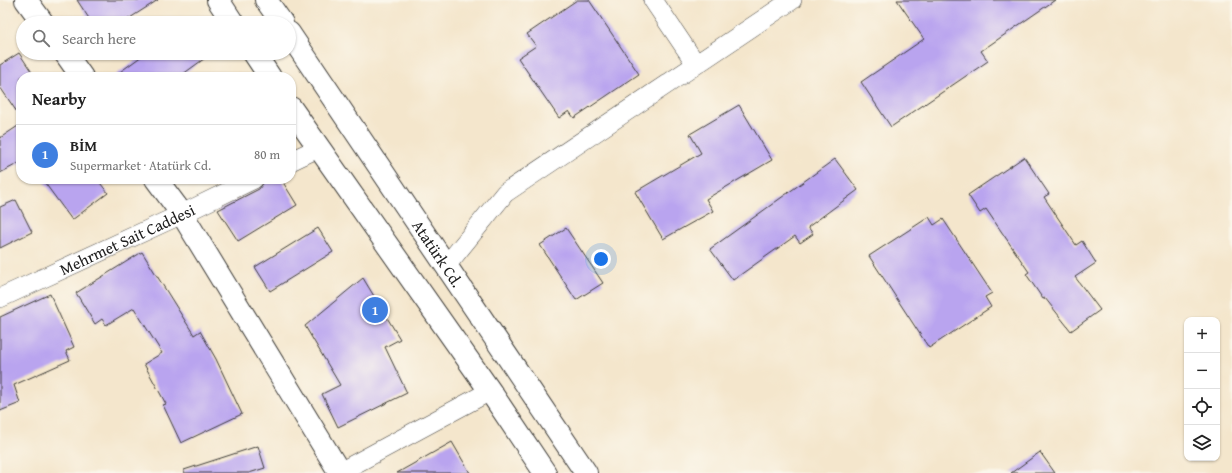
<!DOCTYPE html>
<html lang="en">
<head>
<meta charset="utf-8">
<style>
	body { margin:0; font-family:"Gentium Book Plus",serif; background:#f6f6f6; color:#222 }
	.controls { position:absolute; right:12px; bottom:12px; display:grid; overflow:hidden; border-radius:8px; box-shadow:0 1px 3px #0004 }
	.controls button { width:36px; height:36px; display:grid; place-items:center; padding:0; border:0; border-bottom:1px solid #e0e0e0; background:#fff; color:#222; font:20px sans-serif }
	.you { position:absolute; left:601px; top:259px; width:14px; height:14px; margin:-10px; border:3px solid #fff; border-radius:50%; background:#1a73e8; box-shadow:0 0 0 6px #1a73e833 }
	.badge { display:grid; place-items:center; width:26px; height:26px; border-radius:50%; background:#1f6fb2; color:#fff; font-size:13px; font-weight:700 }
	.pin { position:absolute; translate:-50% -50%; border:2px solid #fff; box-shadow:0 1px 4px #0006 }
	.list { margin:0; padding:0; list-style:none }
	h2 { display:flex; justify-content:space-between; align-items:center; height:52px; margin:0; padding:0 16px; font-size:17px }
	h2 small { font-size:13px; font-weight:400; color:#767676 }
	.list li { display:grid; grid-template-columns:26px 1fr auto; gap:12px; align-items:center; box-sizing:border-box; height:60px; padding:0 16px; border-top:1px solid #e0e0e0 }
	.list b { display:block; font-size:15px; white-space:nowrap }
	.list p { margin:0; font-size:13px; white-space:nowrap; color:#767676 }
	.list em { font-size:13px; font-style:normal; color:#767676 }
	.icon { flex:none; width:22px; height:22px; fill:none; stroke:currentColor; stroke-width:2; stroke-linecap:round; stroke-linejoin:round }
	.map { position:relative; flex:none; width:1232px; height:473px; overflow:hidden }
	.search { position:absolute; background:#fff; box-shadow:0 1px 3px #0004; left:16px; top:16px; width:280px; height:44px; display:flex; align-items:center; gap:10px; box-sizing:border-box; padding:0 14px; border-radius:22px; color:#767676; font-size:15px }
	.panel { position:absolute; background:#fff; box-shadow:0 1px 3px #0004; left:16px; top:72px; width:280px; height:112px; border-radius:16px }
	.map>svg:first-child { display:block }
</style>
</head>
<body>
<div class="map">
<svg width="1232" height="473" viewBox="0 0 1232 473">
	<rect width="100%" height="100%" fill="#fbf7ec"/>
	<filter id="ink" filterUnits="userSpaceOnUse"><feTurbulence type="fractalNoise" baseFrequency=".025" numOctaves="2"/><feDisplacementMap in="SourceGraphic" scale="8" xChannelSelector="R" yChannelSelector="G"/><feConvolveMatrix kernelMatrix="1 2 1 2 8 2 1 2 1" color-interpolation-filters="sRGB"/></filter>
	<filter id="wash" filterUnits="userSpaceOnUse"><feTurbulence type="fractalNoise" baseFrequency=".012" numOctaves="4" result="noise"/><feDisplacementMap in="SourceGraphic" scale="16" xChannelSelector="R" yChannelSelector="G"/><feGaussianBlur stdDeviation="0.9" result="paint"/><feColorMatrix in="noise" values="0 0 0 0 0 0 0 0 0 0 0 0 0 0 0 0 0 1.4 0 .05"/><feComposite in="paint" operator="in"/></filter>
	<g filter="url(#wash)">
		<rect width="100%" height="100%" fill="#f4e6cc"/>
		<g id="blocks">
			<g fill="#b9a4ef">
				<polygon points="77,0 158,0 122,23 92,23"/>
				<polygon points="577,0 589,0 639,74 574,118 569,111 559,118 518,58 536,46 527,34"/>
				<polygon points="897,0 1055,0 981,51 988,61 891,127 861,82 924,39"/>
				<polygon points="19,53 35,77 21,77 21,118 0,87 0,65"/>
				<polygon points="146,53 212,53 179,77 113,77"/>
				<polygon points="739,105 772,160 706,199 713,211 663,239 635,192 701,153 690,134"/>
				<polygon points="21,124 21,162 0,173 0,138"/>
				<polygon points="1024,157 1049,194 1044,197 1076,245 1082,241 1096,263 1075,277 1100,310 1071,331 1045,298 1043,299 1026,274 1029,272 986,209 980,213 968,195"/>
				<polygon points="835,159 858,190 808,227 813,234 800,243 795,236 733,280 710,249"/>
				<polygon points="42,179 97,179 108,193 72,220"/>
				<polygon points="270,179 281,179 297,205 238,241 218,210 259,189 264,182"/>
				<polygon points="16,200 32,232 0,248 0,207"/>
				<polygon points="929,217 934,225 943,219 992,293 985,297 991,307 929,348 869,256"/>
				<polygon points="318,228 333,252 270,291 255,267"/>
				<polygon points="566,228 603,283 576,300 540,245"/>
				<polygon points="142,252 194,335 200,331 216,359 242,414 181,443 163,405 166,404 144,364 162,353 134,308 106,325 102,319 95,324 76,293"/>
				<polygon points="363,278 400,339 385,347 407,393 338,427 322,394 340,385 305,326"/>
				<polygon points="50,294 74,347 66,351 70,360 14,385 20,403 0,411 0,317"/>
				<polygon points="452,442 470,473 397,473"/>
				<polygon points="258,446 265,468 249,473 184,473 184,470"/>
				<polygon points="1040,452 1055,473 1011,473"/>
			</g>
		</g>
	</g>
	<g filter="url(#ink)">
		<use href="#blocks" fill-opacity="0" stroke="#3c3a36" stroke-width="1"/>
		<g fill="none" stroke-linecap="round" stroke-linejoin="round">
			<g stroke="#3c3a36" stroke-width="20">
				<g id="minor">
					<polyline points="653,0 696,64"/>
					<polyline points="291,161 318,148"/>
					<polyline points="446,266 505,193 792,0"/>
					<path id="s1" d="M0,298L182,214L254,179"/>
					<polyline points="338,473 490,391"/>
				</g>
			</g>
			<g stroke="#3c3a36" stroke-width="24">
				<g id="tertiary">
					<polyline points="26,0 43,23"/>
					<polyline points="65,53 82,77"/>
					<polyline points="156,179 182,214 340,473"/>
				</g>
			</g>
			<g stroke="#3c3a36" stroke-width="24">
				<g id="primary">
					<polyline points="218,0 233,23"/>
					<polyline points="266,0 282,23"/>
					<path id="s2" d="M289,33L586,473"/>
					<polyline points="254,53 270,77"/>
					<polyline points="291,108 490,391 545,473"/>
				</g>
			</g>
			<use href="#minor" stroke="#fff" stroke-width="19"/>
			<use href="#tertiary" stroke="#fff" stroke-width="22"/>
			<use href="#primary" stroke="#fff" stroke-width="22"/>
		</g>
	</g>
	<g text-anchor="middle" dominant-baseline="central" stroke-width="3.5" stroke-linejoin="round" paint-order="stroke">
		<g font-size="16" fill="#1c1c1c" stroke="#fbf7ec">
			<text stroke="none"><textPath href="#s1" startOffset="140">Mehrmet Sait Caddesi</textPath></text>
			<text stroke="none"><textPath href="#s2" startOffset="266">Atatürk Cd.</textPath></text>
		</g>
	</g>
</svg>
<div class="controls">
<button>+</button>
<button>−</button>
<button><svg class="icon" aria-label="locate" viewBox="0 0 24 24"><circle cx="12" cy="12" r="6"/><path d="M12 2v4M12 18v4M2 12h4M18 12h4"/></svg></button>
<button><svg class="icon" aria-label="layers" viewBox="0 0 24 24"><path d="M12 4l9 5-9 5-9-5zM3 14l9 5 9-5"/></svg></button>
</div>
<div class="you"></div>
<div class="pin badge" style="left:375px;top:310px;background:#3f7fe0">1</div>
<div class="search"><svg class="icon" aria-label="search" viewBox="0 0 24 24"><circle cx="10" cy="10" r="6"/><path d="M15 15l6 6"/></svg>Search here</div>
<section class="panel">
<h2>Nearby<small></small></h2>
<ul class="list">
<li><span class="badge" style="background:#3f7fe0">1</span><div><b>BİM</b><p>Supermarket · Atatürk Cd.</p></div><em>80 m</em></li>
</ul>
</section>
</div>
</body>
</html>
